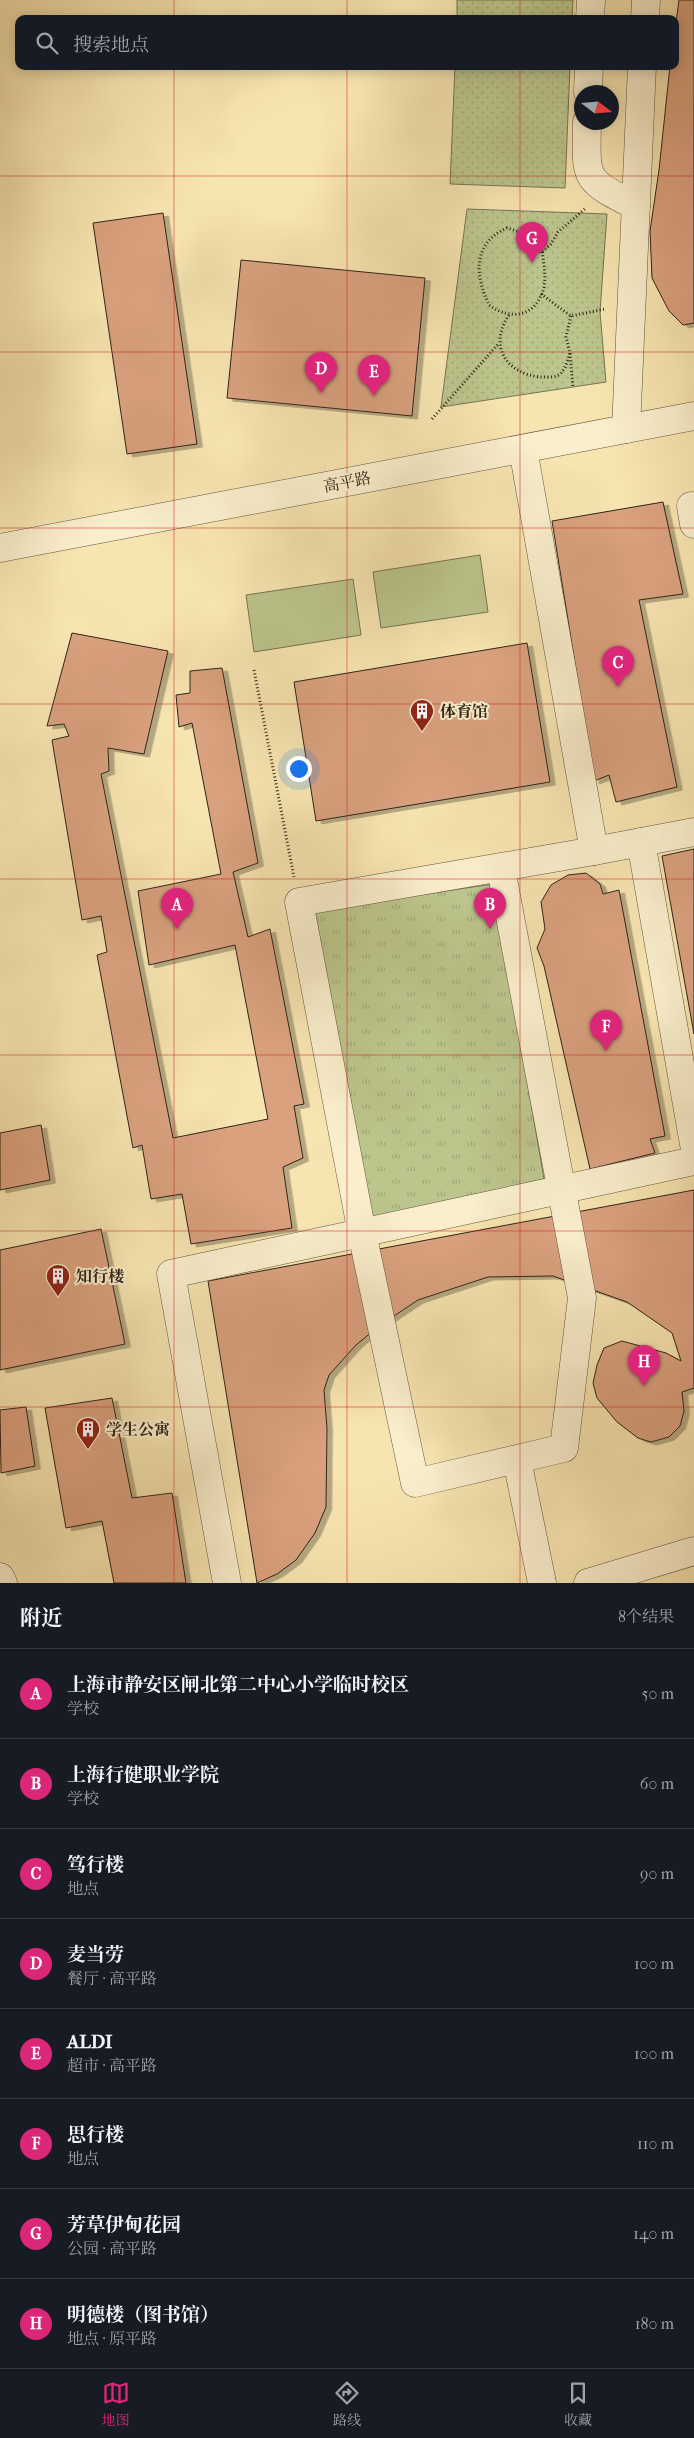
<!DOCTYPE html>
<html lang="zh">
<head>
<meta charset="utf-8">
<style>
	body { margin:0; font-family:"IM FELL French Canon","Noto Serif SC",serif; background:#20242c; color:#f1f3f6 }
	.compass { position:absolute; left:574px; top:85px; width:45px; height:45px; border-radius:50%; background:#171b24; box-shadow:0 2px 12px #0003; rotate:106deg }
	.you { position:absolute; left:298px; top:768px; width:18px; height:18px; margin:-12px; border:4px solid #fff; border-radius:50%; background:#1a73e8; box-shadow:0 0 0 8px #1a73e833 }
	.badge { display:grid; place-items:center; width:32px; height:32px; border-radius:50%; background:#db2777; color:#fff; font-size:16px; font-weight:700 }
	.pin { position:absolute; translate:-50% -41px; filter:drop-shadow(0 1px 2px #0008) }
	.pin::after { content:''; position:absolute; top:26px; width:18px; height:15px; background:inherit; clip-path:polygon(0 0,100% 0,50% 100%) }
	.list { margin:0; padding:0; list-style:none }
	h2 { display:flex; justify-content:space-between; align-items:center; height:65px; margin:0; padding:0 20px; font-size:21px }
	h2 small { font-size:16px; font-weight:400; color:#9ea1a6 }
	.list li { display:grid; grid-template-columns:32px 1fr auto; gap:15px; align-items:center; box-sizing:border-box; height:90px; padding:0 20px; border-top:1px solid #363941 }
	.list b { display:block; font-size:19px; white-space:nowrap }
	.list p { margin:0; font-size:16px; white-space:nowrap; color:#9ea1a6 }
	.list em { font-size:16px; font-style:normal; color:#9ea1a6 }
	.icon { flex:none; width:28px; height:28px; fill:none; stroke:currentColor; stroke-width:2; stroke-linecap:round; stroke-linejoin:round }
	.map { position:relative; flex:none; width:694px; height:1583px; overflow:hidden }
	.search { position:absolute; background:#171b24; box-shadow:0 2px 12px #0003; left:15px; right:15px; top:15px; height:55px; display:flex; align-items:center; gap:12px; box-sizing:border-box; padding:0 18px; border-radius:10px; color:#9ea1a6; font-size:19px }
	.sheet { height:785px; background:#171b24 }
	nav { display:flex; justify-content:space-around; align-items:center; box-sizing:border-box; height:70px; border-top:1px solid #363941; background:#171b24; font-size:14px; color:#9ea1a6 }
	nav a { display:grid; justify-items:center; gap:2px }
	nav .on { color:#db2777 }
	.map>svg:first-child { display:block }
</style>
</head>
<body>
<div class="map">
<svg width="694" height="1583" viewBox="0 0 694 1583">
	<defs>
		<pattern id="grass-tufts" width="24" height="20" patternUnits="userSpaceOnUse" patternTransform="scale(1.25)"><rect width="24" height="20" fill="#bcc58c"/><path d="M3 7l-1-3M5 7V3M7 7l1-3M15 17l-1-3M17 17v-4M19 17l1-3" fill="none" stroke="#a2a978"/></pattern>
		<pattern id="park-dots" width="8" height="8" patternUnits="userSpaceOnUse" patternTransform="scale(1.25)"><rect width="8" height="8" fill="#bcc58c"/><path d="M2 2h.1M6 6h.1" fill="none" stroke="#a2a978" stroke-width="1.8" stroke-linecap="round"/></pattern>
		<filter id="shadow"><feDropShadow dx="5.5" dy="3" stdDeviation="0" flood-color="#0004"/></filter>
	</defs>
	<rect width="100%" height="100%" fill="#f7e5b1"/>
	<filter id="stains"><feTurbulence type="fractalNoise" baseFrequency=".004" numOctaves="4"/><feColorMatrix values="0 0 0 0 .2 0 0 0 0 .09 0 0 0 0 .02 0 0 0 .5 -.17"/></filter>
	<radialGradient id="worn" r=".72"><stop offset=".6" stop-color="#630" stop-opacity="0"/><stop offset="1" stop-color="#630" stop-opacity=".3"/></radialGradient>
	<polygon fill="url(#grass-tufts)" stroke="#767452" points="493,884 544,1179 370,1221 313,911"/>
	<g fill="url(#park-dots)" stroke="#767452">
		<polygon points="457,0 573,0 572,19 457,19"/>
		<polygon points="455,66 570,66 565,188 450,184"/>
		<polygon points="467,209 607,214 600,312 606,382 441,407"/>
	</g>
	<g fill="#bcc58c" stroke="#767452">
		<polygon points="480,555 488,612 381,628 373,572"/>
		<polygon points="353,579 361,635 254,652 246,595"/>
	</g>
	<g fill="#daa17f" stroke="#2f2417" filter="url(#shadow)">
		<polygon points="679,0 694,0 694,323 683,325 669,311 652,278 650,231 659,170 670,66 675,66 675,30"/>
		<polygon points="163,213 197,444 127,454 93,223"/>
		<polygon points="241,260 425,278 412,416 227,398"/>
		<polygon points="663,502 683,594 639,600 677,787 616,802 609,775 594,781 552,521"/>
		<polygon points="72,633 168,651 144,754 108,748 109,771 101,774 173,1138 268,1119 235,945 149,965 138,891 221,874 192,723 179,727 176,695 190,693 190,671 222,668 258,863 233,872 248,937 270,929 304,1104 294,1106 303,1158 283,1167 292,1228 191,1244 182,1194 151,1199 142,1145 133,1148 97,955 107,952 101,916 82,920 52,740 69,736 64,724 47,726"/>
		<polygon points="527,643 550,782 316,821 294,682"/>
		<polygon points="694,849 694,1034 662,856"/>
		<polygon points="586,873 600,884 603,894 619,890 665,1136 650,1139 655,1153 590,1169 544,966 537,948 545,929 541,902 551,885 568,875"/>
		<polygon points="41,1125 50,1180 0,1190 0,1133"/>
		<polygon points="694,1190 694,1388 682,1392 684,1411 680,1426 669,1437 651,1442 638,1438 617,1422 597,1398 593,1383 597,1365 604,1348 622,1341 666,1353 681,1361 672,1333 627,1302 553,1276 488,1277 418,1300 379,1326 356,1345 329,1375 324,1390 327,1428 326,1507 315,1533 296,1560 277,1574 257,1583 208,1281"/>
		<polygon points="101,1229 125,1344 0,1370 0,1250"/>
		<polygon points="112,1398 132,1498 172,1493 186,1583 114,1583 102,1521 66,1528 45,1408"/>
		<polygon points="26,1407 35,1466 1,1473 0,1410"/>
	</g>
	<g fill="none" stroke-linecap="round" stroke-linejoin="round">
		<g stroke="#61543e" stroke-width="29">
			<g id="minor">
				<polyline points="590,19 591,0"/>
				<polyline points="645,19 646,0"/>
				<polyline points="588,92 589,66"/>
				<path d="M587,122C586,181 583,179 636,206"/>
				<polyline points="626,429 642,66"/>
				<polyline points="691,506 694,524"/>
				<polyline points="0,548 694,416"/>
				<polyline points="641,842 694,1144"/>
				<polyline points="594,851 694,832"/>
				<polyline points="501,869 582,1298 564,1448 415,1483 362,1233 299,902 594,851 523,449"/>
				<polyline points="517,1460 542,1583"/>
				<polyline points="0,1577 3,1583"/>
				<polyline points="227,1583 171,1274 694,1161"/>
				<polyline points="588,1583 694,1551"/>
			</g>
		</g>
		<g stroke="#2f2417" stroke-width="3" stroke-dasharray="1 2.5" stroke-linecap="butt">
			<path d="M542,252C544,263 546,275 544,287C537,317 511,321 489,305C475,276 472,243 507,228C522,232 528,236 536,250L542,252L551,244L558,232L586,208"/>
			<polyline points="541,294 571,316 605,309"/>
			<path d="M509,315C488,346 506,374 541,377C547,377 555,378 560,374C565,369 568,360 570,353"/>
			<polyline points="571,316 566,337 570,353 573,388"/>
			<polyline points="432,419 499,343"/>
			<polyline points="254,670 294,877"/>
		</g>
		<use href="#minor" stroke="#faeecc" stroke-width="28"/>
	</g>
	<path fill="none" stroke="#d62828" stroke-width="1" stroke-opacity="0.55" d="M174,0V19M347,0V19M520,0V19M174,66V1583M347,66V1583M520,66V1583M0,176H694M0,352H694M0,528H694M0,704H694M0,879H694M0,1055H694M0,1231H694M0,1407H694"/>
	<defs>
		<g id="building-pin" transform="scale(1.25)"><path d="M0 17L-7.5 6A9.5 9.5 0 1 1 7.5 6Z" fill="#8f2418" stroke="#faeecc"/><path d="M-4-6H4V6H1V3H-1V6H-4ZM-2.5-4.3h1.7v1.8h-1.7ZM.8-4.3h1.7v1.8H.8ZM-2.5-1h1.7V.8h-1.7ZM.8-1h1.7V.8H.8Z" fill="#fff"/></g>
	</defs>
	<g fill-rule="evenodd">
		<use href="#building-pin" x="422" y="711"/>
		<use href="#building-pin" x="58" y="1276"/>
		<use href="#building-pin" x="88" y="1429"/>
	</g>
	<g text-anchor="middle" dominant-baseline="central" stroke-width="4" stroke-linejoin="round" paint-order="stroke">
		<g font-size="16" fill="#2f2417" stroke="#faeecc">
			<text transform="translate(347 482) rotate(-11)">高平路</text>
		</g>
		<g font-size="16" font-weight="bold" fill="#2f2417" stroke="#faeecc" text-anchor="start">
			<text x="440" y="711">体育馆</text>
			<text x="76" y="1276">知行楼</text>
			<text x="106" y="1429">学生公寓</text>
		</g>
	</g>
	<rect width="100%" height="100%" filter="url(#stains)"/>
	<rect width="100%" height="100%" fill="url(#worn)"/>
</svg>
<svg class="compass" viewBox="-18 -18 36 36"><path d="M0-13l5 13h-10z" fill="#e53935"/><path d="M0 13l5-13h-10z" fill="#9ea1a6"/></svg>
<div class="you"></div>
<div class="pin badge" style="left:177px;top:929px">A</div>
<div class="pin badge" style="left:490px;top:929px">B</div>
<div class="pin badge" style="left:618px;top:687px">C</div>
<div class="pin badge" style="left:321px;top:393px">D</div>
<div class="pin badge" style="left:374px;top:396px">E</div>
<div class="pin badge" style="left:606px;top:1051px">F</div>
<div class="pin badge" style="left:532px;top:263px">G</div>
<div class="pin badge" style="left:644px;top:1386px">H</div>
<div class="search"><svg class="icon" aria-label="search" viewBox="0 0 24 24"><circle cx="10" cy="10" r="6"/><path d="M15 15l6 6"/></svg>搜索地点</div>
</div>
<section class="sheet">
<h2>附近<small>8个结果</small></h2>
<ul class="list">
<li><span class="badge">A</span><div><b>上海市静安区闸北第二中心小学临时校区</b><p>学校</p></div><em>50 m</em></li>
<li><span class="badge">B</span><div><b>上海行健职业学院</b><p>学校</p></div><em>60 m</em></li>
<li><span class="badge">C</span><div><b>笃行楼</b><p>地点</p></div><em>90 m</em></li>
<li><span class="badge">D</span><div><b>麦当劳</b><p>餐厅 · 高平路</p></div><em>100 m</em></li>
<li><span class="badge">E</span><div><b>ALDI</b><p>超市 · 高平路</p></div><em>100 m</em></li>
<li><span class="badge">F</span><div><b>思行楼</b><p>地点</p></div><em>110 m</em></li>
<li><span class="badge">G</span><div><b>芳草伊甸花园</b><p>公园 · 高平路</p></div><em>140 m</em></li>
<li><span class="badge">H</span><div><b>明德楼（图书馆）</b><p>地点 · 原平路</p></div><em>180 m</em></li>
</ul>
</section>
<nav>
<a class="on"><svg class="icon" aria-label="map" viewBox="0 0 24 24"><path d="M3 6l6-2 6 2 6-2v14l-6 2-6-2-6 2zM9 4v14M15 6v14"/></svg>地图</a>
<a><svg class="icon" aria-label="directions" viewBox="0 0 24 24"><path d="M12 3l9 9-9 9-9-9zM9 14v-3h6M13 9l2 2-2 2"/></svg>路线</a>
<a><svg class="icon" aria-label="saved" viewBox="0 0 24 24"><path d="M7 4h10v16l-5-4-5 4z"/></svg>收藏</a>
</nav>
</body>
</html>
